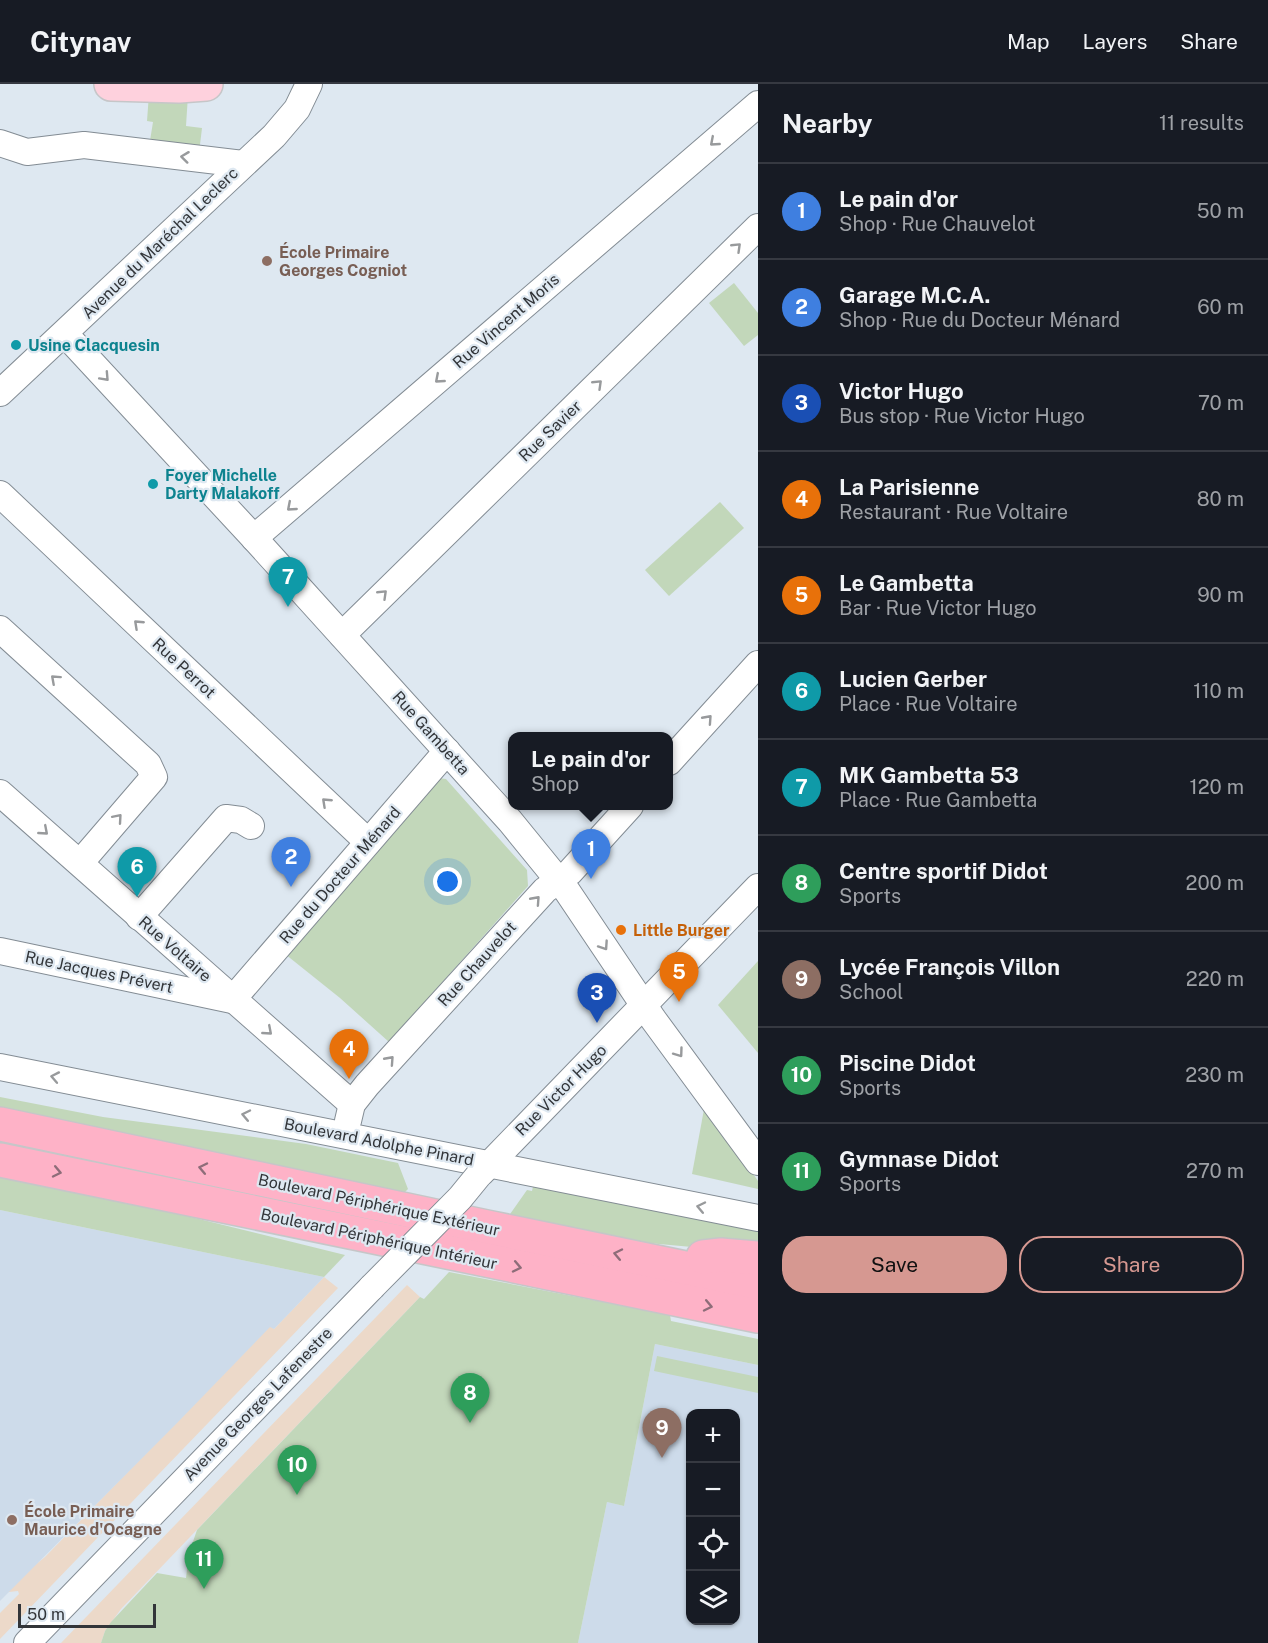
<!DOCTYPE html>
<html lang="en">
<head>
<meta charset="utf-8">
<style>
	body { margin:0; font-family:"Public Sans",sans-serif; background:#242831; color:#f1f3f6 }
	.controls { position:absolute; right:18px; bottom:18px; display:grid; overflow:hidden; border-radius:12px; box-shadow:0 2px 4px #0004 }
	.controls button { width:54px; height:54px; display:grid; place-items:center; padding:0; border:0; border-bottom:2px solid #363941; background:#171b24; color:#f1f3f6; font:30px sans-serif }
	.scale { position:absolute; left:18px; bottom:15px; width:138px; box-sizing:border-box; padding-left:6px; border:3px solid #323539; border-top:0; font-size:16px; line-height:21px; white-space:nowrap; color:#323539; -webkit-text-stroke:4px #dee8f1; paint-order:stroke }
	.you { position:absolute; left:448px; top:798px; width:21px; height:21px; margin:-15px; border:4px solid #fff; border-radius:50%; background:#1a73e8; box-shadow:0 0 0 9px #1a73e833 }
	.badge { display:grid; place-items:center; width:39px; height:39px; border-radius:50%; background:#d69891; color:#fff; font-size:20px; font-weight:700 }
	.pin { position:absolute; translate:-50% -50px; filter:drop-shadow(0 2px 3px #0008) }
	.pin::after { content:''; position:absolute; top:32px; width:21px; height:18px; background:inherit; clip-path:polygon(0 0,100% 0,50% 100%) }
	.popup { position:absolute; left:508px; top:648px; width:165px; height:78px; box-sizing:border-box; display:grid; place-content:center; border-radius:12px; background:#171b24; filter:drop-shadow(0 2px 4px #0005); font-size:20px; white-space:nowrap; color:#9ea1a6 }
	.popup b { font-size:22px; color:#f1f3f6 }
	.popup::after { content:''; position:absolute; left:50%; top:100%; margin-left:-12px; border:12px solid transparent; border-top-color:#171b24 }
	.list { margin:0; padding:0; list-style:none }
	h2 { display:flex; justify-content:space-between; align-items:center; height:78px; margin:0; padding:0 24px; font-size:26px }
	h2 small { font-size:20px; font-weight:400; color:#9ea1a6 }
	.list li { display:grid; grid-template-columns:39px 1fr auto; gap:18px; align-items:center; box-sizing:border-box; height:96px; padding:0 24px; border-top:2px solid #363941 }
	.list b { display:block; font-size:22px; white-space:nowrap }
	.list p { margin:0; font-size:20px; white-space:nowrap; color:#9ea1a6 }
	.list em { font-size:20px; font-style:normal; color:#9ea1a6 }
	.actions { display:flex; gap:12px; padding:18px 24px }
	.actions a { flex:1; padding:14px 0; border:2px solid #d69891; border-radius:24px; text-align:center; font-size:21px; color:#d69891 }
	.actions .main { background:#d69891; color:#111 }
	.icon { flex:none; width:33px; height:33px; fill:none; stroke:currentColor; stroke-width:2; stroke-linecap:round; stroke-linejoin:round }
	.map { position:relative; flex:none; width:758px; height:1559px; overflow:hidden }
	header { display:flex; align-items:center; gap:36px; box-sizing:border-box; height:84px; padding:0 30px; background:#171b24; border-bottom:2px solid #363941 }
	header strong { font-size:28px }
	nav { display:flex; gap:33px; margin-inline-start:auto; font-size:21px }
	main { display:flex }
	aside { flex:1; background:#171b24 }
	.map>svg:first-child { display:block }
</style>
</head>
<body>
<header>
<strong>Citynav</strong>
<nav><a>Map</a><a>Layers</a><a>Share</a></nav>
</header>
<main>
<div class="map">
<svg width="758" height="1559" viewBox="0 0 758 1559">
	<rect width="100%" height="100%" fill="#dee8f1"/>
	<g fill="#ecd9c9">
		<polygon points="324,1193 338,1204 0,1555 0,1529 19,1510 18,1507 0,1509 45,1473 270,1242 274,1245"/>
		<polygon points="407,1201 420,1213 121,1525 105,1547 101,1559 61,1559"/>
	</g>
	<g fill="#cddbea" fill-rule="evenodd">
		<polygon points="0,1126 324,1193 274,1245 270,1243 179,1337 0,1517"/>
		<path d="M655,1260L758,1281V1559H578L607,1418L624,1422ZM690,1330H736V1536H690Z"/>
	</g>
	<g fill="#c2d7ba">
		<polygon points="149,10 188,11 186,42 202,44 199,69 149,63 153,38 147,37"/>
		<polygon points="734,199 758,229 758,251 744,262 709,219"/>
		<polygon points="720,418 744,444 669,512 645,486"/>
		<polygon points="438,694 446,695 527,786 528,802 389,958 340,914 285,870"/>
		<polygon points="758,877 758,969 718,921"/>
		<polygon points="0,1013 103,1033 306,1060 398,1079 408,1105 404,1109 0,1027"/>
		<polygon points="705,1020 758,1097 758,1105 692,1090"/>
		<polygon points="0,1088 28,1093 345,1171 324,1193 0,1126"/>
		<polygon points="534,1098 758,1144 758,1169 648,1159 508,1133 527,1106 532,1107"/>
		<polygon points="449,1188 670,1231 671,1237 758,1255 758,1281 655,1260 624,1422 607,1418 578,1559 101,1559 105,1547 111,1538 157,1489 186,1494 189,1469 197,1446 420,1213 424,1215"/>
		<polygon points="657,1272 758,1293 758,1309 654,1287"/>
	</g>
	<g fill="none" stroke-linecap="round" stroke-linejoin="round">
		<g stroke="#838c94" stroke-width="28">
			<g id="minor">
				<polyline points="0,59 27,68 84,61 243,80"/>
				<polyline points="65,250 254,454 510,737 567,807 653,935 758,1078"/>
				<polyline points="0,309 274,52 297,25 309,0"/>
				<polyline points="0,410 368,758"/>
				<polyline points="254,454 758,20"/>
				<polyline points="0,545 148,680 154,693 80,779"/>
				<polyline points="342,551 758,143"/>
				<polyline points="669,678 758,580"/>
				<polyline points="0,709 352,1020"/>
				<polyline points="139,833 226,734 241,736 251,742"/>
				<polyline points="0,867 232,916 447,667"/>
				<polyline points="0,983 758,1134"/>
				<polyline points="348,1037 352,1020 367,1001 545,806 570,788 630,722"/>
				<polyline points="481,1089 758,803"/>
				<polyline points="27,1559 372,1203"/>
			</g>
		</g>
		<g stroke="#c6c6c8" stroke-width="36">
			<polyline id="major" points="111,0 179,2 206,0"/>
		</g>
		<g stroke="#c6c6c8" stroke-width="36">
			<g id="highway">
				<polyline points="0,1040 487,1143 758,1199"/>
				<polyline points="0,1076 758,1232"/>
				<polyline points="703,1173 721,1171 758,1174"/>
			</g>
		</g>
		<use href="#minor" stroke="#fff" stroke-width="26"/>
		<use href="#major" stroke="#fed1dd" stroke-width="33"/>
		<use href="#highway" stroke="#feb2c7" stroke-width="33"/>
		<g stroke="#838c94" stroke-width="28" stroke-linecap="butt">
			<polyline id="minor-bridge" points="372,1203 460,1114 478,1092"/>
		</g>
		<use href="#minor-bridge" stroke="#fff" stroke-width="26"/>
	</g>
	<defs><path id="oneway-chevron" d="M-2-3.5L2.5 0L-2 3.5" fill="none" stroke-width="1.6" stroke-linecap="round" stroke-linejoin="round" transform="scale(1.5)"/></defs>
	<g stroke="#989a9c">
		<use href="#oneway-chevron" transform="translate(714 58) rotate(139)"/>
		<use href="#oneway-chevron" transform="translate(185 73) rotate(-173)"/>
		<use href="#oneway-chevron" transform="translate(737 163) rotate(-44)"/>
		<use href="#oneway-chevron" transform="translate(105 293) rotate(47)"/>
		<use href="#oneway-chevron" transform="translate(439 295) rotate(139)"/>
		<use href="#oneway-chevron" transform="translate(598 300) rotate(-44)"/>
		<use href="#oneway-chevron" transform="translate(291 423) rotate(139)"/>
		<use href="#oneway-chevron" transform="translate(383 510) rotate(-44)"/>
		<use href="#oneway-chevron" transform="translate(138 540) rotate(-137)"/>
		<use href="#oneway-chevron" transform="translate(55 595) rotate(-138)"/>
		<use href="#oneway-chevron" transform="translate(708 635) rotate(-48)"/>
		<use href="#oneway-chevron" transform="translate(326 718) rotate(-137)"/>
		<use href="#oneway-chevron" transform="translate(118 734) rotate(-49)"/>
		<use href="#oneway-chevron" transform="translate(44 747) rotate(41)"/>
		<use href="#oneway-chevron" transform="translate(536 816) rotate(-48)"/>
		<use href="#oneway-chevron" transform="translate(604 862) rotate(56)"/>
		<use href="#oneway-chevron" transform="translate(268 947) rotate(41)"/>
		<use href="#oneway-chevron" transform="translate(679 969) rotate(54)"/>
		<use href="#oneway-chevron" transform="translate(390 976) rotate(-48)"/>
		<use href="#oneway-chevron" transform="translate(55 993) rotate(-169)"/>
		<use href="#oneway-chevron" transform="translate(246 1031) rotate(-168)"/>
		<use href="#oneway-chevron" transform="translate(701 1123) rotate(-168)"/>
	</g>
	<g stroke="#8e6d79">
		<use href="#oneway-chevron" transform="translate(203 1084) rotate(-168)"/>
		<use href="#oneway-chevron" transform="translate(57 1088) rotate(12)"/>
		<use href="#oneway-chevron" transform="translate(618 1170) rotate(-168)"/>
		<use href="#oneway-chevron" transform="translate(517 1183) rotate(12)"/>
		<use href="#oneway-chevron" transform="translate(708 1222) rotate(12)"/>
	</g>
	<g fill="#8d6e63" stroke="#dee8f1" stroke-width="2">
		<circle cx="267" cy="177" r="6"/>
		<circle cx="12" cy="1436" r="6"/>
	</g>
	<g fill="#0f9aa8" stroke="#dee8f1" stroke-width="2">
		<circle cx="16" cy="261" r="6"/>
		<circle cx="153" cy="400" r="6"/>
	</g>
	<circle fill="#e8710a" stroke="#dee8f1" stroke-width="2" cx="621" cy="846" r="6"/>
	<g text-anchor="middle" dominant-baseline="central" stroke-width="4.5" stroke-linejoin="round" paint-order="stroke">
		<g font-size="16" fill="#323539" stroke="#dee8f1">
			<text transform="translate(160 159) rotate(-44)">Avenue du Maréchal Leclerc</text>
			<text transform="translate(506 237) rotate(-41)">Rue Vincent Moris</text>
			<text transform="translate(550 347) rotate(-44)">Rue Savier</text>
			<text transform="translate(184 584) rotate(43)">Rue Perrot</text>
			<text transform="translate(431 649) rotate(48)">Rue Gambetta</text>
			<text transform="translate(340 791) rotate(-49)">Rue du Docteur Ménard</text>
			<text transform="translate(175 865) rotate(41)">Rue Voltaire</text>
			<text transform="translate(477 880) rotate(-48)">Rue Chauvelot</text>
			<text transform="translate(99 888) rotate(12)">Rue Jacques Prévert</text>
			<text transform="translate(561 1006) rotate(-45)">Rue Victor Hugo</text>
			<text transform="translate(379 1058) rotate(11)">Boulevard Adolphe Pinard</text>
			<text transform="translate(379 1121) rotate(12)">Boulevard Périphérique Extérieur</text>
			<text transform="translate(379 1155) rotate(12)">Boulevard Périphérique Intérieur</text>
			<text transform="translate(258 1320) rotate(-46)">Avenue Georges Lafenestre</text>
		</g>
		<g font-size="16" font-weight="bold" fill="#785e54" stroke="#dee8f1" text-anchor="start">
			<text x="279" y="168">École Primaire<tspan x="279" dy="18">Georges Cogniot</tspan></text>
			<text x="24" y="1427">École Primaire<tspan x="24" dy="18">Maurice d'Ocagne</tspan></text>
		</g>
		<g font-size="16" font-weight="bold" fill="#0d838f" stroke="#dee8f1" text-anchor="start">
			<text x="28" y="261">Usine Clacquesin</text>
			<text x="165" y="391">Foyer Michelle<tspan x="165" dy="18">Darty Malakoff</tspan></text>
		</g>
		<g font-size="16" font-weight="bold" fill="#c56008" stroke="#dee8f1" text-anchor="start">
			<text x="633" y="846">Little Burger</text>
		</g>
	</g>
</svg>
<div class="controls">
<button>+</button>
<button>−</button>
<button><svg class="icon" aria-label="locate" viewBox="0 0 24 24"><circle cx="12" cy="12" r="6"/><path d="M12 2v4M12 18v4M2 12h4M18 12h4"/></svg></button>
<button><svg class="icon" aria-label="layers" viewBox="0 0 24 24"><path d="M12 4l9 5-9 5-9-5zM3 14l9 5 9-5"/></svg></button>
</div>
<div class="scale">50 m</div>
<div class="you"></div>
<div class="pin badge" style="left:591px;top:795px;background:#3f7fe0">1</div>
<div class="popup"><b>Le pain d'or</b>Shop</div>
<div class="pin badge" style="left:291px;top:803px;background:#3f7fe0">2</div>
<div class="pin badge" style="left:597px;top:939px;background:#1a4fb4">3</div>
<div class="pin badge" style="left:349px;top:995px;background:#e8710a">4</div>
<div class="pin badge" style="left:679px;top:918px;background:#e8710a">5</div>
<div class="pin badge" style="left:137px;top:813px;background:#0f9aa8">6</div>
<div class="pin badge" style="left:288px;top:523px;background:#0f9aa8">7</div>
<div class="pin badge" style="left:470px;top:1339px;background:#2e9e5b">8</div>
<div class="pin badge" style="left:662px;top:1374px;background:#8d6e63">9</div>
<div class="pin badge" style="left:297px;top:1411px;background:#2e9e5b">10</div>
<div class="pin badge" style="left:204px;top:1505px;background:#2e9e5b">11</div>
</div>
<aside>
<h2>Nearby<small>11 results</small></h2>
<ul class="list">
<li><span class="badge" style="background:#3f7fe0">1</span><div><b>Le pain d'or</b><p>Shop · Rue Chauvelot</p></div><em>50 m</em></li>
<li><span class="badge" style="background:#3f7fe0">2</span><div><b>Garage M.C.A.</b><p>Shop · Rue du Docteur Ménard</p></div><em>60 m</em></li>
<li><span class="badge" style="background:#1a4fb4">3</span><div><b>Victor Hugo</b><p>Bus stop · Rue Victor Hugo</p></div><em>70 m</em></li>
<li><span class="badge" style="background:#e8710a">4</span><div><b>La Parisienne</b><p>Restaurant · Rue Voltaire</p></div><em>80 m</em></li>
<li><span class="badge" style="background:#e8710a">5</span><div><b>Le Gambetta</b><p>Bar · Rue Victor Hugo</p></div><em>90 m</em></li>
<li><span class="badge" style="background:#0f9aa8">6</span><div><b>Lucien Gerber</b><p>Place · Rue Voltaire</p></div><em>110 m</em></li>
<li><span class="badge" style="background:#0f9aa8">7</span><div><b>MK Gambetta 53</b><p>Place · Rue Gambetta</p></div><em>120 m</em></li>
<li><span class="badge" style="background:#2e9e5b">8</span><div><b>Centre sportif Didot</b><p>Sports</p></div><em>200 m</em></li>
<li><span class="badge" style="background:#8d6e63">9</span><div><b>Lycée François Villon</b><p>School</p></div><em>220 m</em></li>
<li><span class="badge" style="background:#2e9e5b">10</span><div><b>Piscine Didot</b><p>Sports</p></div><em>230 m</em></li>
<li><span class="badge" style="background:#2e9e5b">11</span><div><b>Gymnase Didot</b><p>Sports</p></div><em>270 m</em></li>
</ul>
<div class="actions"><a class="main">Save</a><a>Share</a></div>
</aside>
</main>
</body>
</html>
